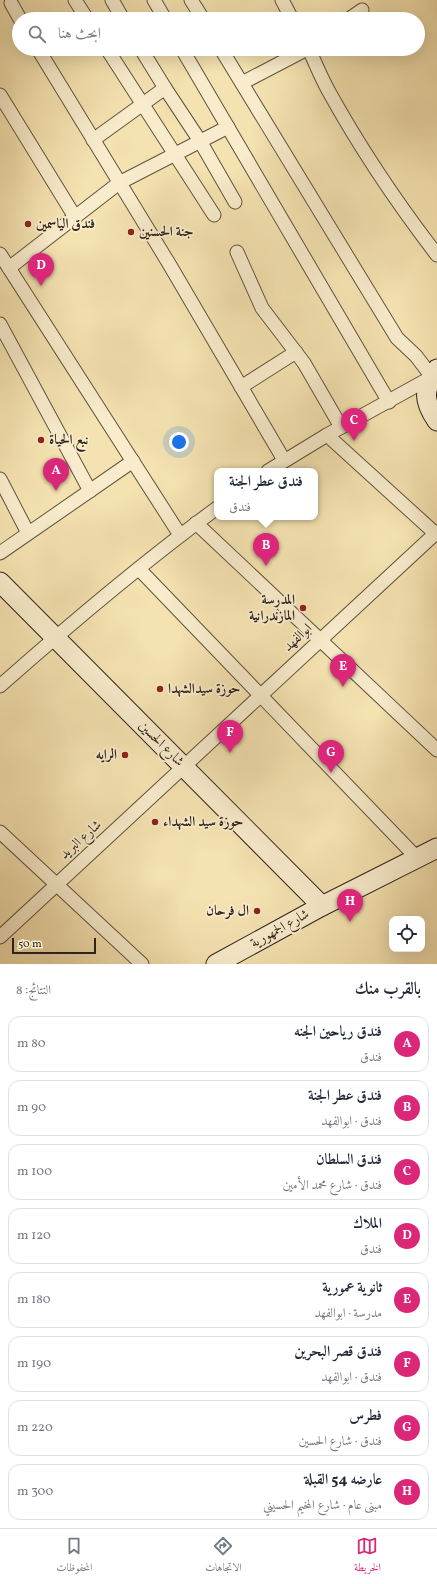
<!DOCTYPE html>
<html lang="ar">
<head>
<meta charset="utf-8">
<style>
	body { margin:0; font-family:Vollkorn,Amiri,serif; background:#f2f2f3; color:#1f2937; direction:rtl }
	.controls { position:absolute; right:12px; bottom:12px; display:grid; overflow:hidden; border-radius:8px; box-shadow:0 4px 16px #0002 }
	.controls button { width:36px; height:36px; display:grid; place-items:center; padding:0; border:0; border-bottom:1px solid #e0e1e3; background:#fff; color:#1f2937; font:20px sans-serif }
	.scale { position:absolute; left:12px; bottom:10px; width:84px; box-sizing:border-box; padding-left:4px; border:2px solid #2f241b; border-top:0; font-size:11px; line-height:14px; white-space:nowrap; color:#2f241b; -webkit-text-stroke:3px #f8eccc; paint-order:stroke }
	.you { position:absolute; left:179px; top:442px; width:14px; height:14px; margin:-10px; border:3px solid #fff; border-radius:50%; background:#1a73e8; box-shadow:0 0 0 6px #1a73e833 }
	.badge { display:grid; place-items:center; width:26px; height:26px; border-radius:50%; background:#db2777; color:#fff; font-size:13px; font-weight:700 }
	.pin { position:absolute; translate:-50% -33px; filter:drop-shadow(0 1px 2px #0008) }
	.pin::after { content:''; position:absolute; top:21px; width:14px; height:12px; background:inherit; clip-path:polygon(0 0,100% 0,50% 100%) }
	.popup { position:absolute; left:214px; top:468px; width:104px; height:52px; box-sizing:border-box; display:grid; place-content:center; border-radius:8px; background:#fff; filter:drop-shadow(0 1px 3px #0005); font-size:13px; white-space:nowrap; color:#747a83 }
	.popup b { font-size:15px; color:#1f2937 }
	.popup::after { content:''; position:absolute; left:50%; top:100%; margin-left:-8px; border:8px solid transparent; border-top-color:#fff }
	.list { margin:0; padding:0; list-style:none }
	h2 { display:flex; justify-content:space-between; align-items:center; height:52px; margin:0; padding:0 16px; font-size:17px }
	h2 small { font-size:13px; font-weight:400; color:#747a83 }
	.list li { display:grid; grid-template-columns:26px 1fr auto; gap:12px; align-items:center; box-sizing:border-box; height:56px; margin:0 8px 8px; padding:0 8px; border:1px solid #e0e1e3; border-radius:12px }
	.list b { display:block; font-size:15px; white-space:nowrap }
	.list p { margin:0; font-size:13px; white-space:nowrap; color:#747a83 }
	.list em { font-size:13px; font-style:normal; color:#747a83 }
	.icon { flex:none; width:22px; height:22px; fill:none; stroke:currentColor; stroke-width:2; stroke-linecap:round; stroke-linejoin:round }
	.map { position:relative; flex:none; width:437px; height:964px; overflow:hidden; direction:ltr }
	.search { position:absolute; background:#fff; box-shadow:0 4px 16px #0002; left:12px; right:12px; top:12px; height:44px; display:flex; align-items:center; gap:10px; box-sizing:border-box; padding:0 14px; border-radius:22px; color:#747a83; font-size:15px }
	.sheet { height:564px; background:#fff }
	nav { display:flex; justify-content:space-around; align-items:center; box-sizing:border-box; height:56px; border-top:1px solid #e0e1e3; background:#fff; font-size:11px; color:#747a83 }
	nav a { display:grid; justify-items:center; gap:2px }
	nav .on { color:#db2777 }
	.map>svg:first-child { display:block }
</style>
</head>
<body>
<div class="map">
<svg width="437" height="964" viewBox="0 0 437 964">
	<rect width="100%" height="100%" fill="#f4e2b0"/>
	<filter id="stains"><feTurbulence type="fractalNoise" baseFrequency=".005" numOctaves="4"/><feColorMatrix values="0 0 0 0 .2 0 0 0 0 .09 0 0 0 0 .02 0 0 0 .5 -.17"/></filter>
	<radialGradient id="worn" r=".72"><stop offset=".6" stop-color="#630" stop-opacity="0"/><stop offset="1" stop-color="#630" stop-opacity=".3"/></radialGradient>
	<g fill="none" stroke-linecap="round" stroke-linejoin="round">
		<g stroke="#605440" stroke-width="15">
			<g id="street">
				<polyline points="75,0 87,19"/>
				<polyline points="112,0 123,19"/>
				<polyline points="154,0 165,19"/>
				<polyline points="191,0 203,19"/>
				<polyline points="282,0 292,19"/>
				<polyline points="11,3 20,19"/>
				<polyline points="349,19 362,10"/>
				<polyline points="38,49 168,262 284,460"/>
				<polyline points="107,49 214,215"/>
				<polyline points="141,49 165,88 200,141 235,202"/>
				<polyline points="182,49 389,402"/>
				<polyline points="221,49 397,338 416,356 432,377 327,435 268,471"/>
				<path d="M309,49C315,63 321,77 328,90C360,148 397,203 437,255"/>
				<polyline points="242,83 307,49"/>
				<polyline points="0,95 75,217"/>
				<polyline points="93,140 165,88"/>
				<polyline points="237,252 262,308 304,363 341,427"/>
				<polyline points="0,254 180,535"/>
				<polyline points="9,268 119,183 228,127"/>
				<polyline points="0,324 90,491"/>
				<polyline points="241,387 296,352"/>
				<polyline points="327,435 437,535"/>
				<polyline points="0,479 28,533"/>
				<polyline points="196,523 437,750"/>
				<polyline points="0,553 133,461"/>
				<polyline points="139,569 417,858"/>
				<path d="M0,686C70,624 142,563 217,508"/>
				<polyline points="0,832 142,964"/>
				<polyline points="0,937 437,532"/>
			</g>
		</g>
		<g stroke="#2f241b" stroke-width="21">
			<g id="secondary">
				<path d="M437,369C423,391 423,400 437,421"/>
				<polyline points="0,582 322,906"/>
				<polyline points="216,964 322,906 437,848"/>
			</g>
		</g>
		<use href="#street" stroke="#f8eccc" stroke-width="13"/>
		<use href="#secondary" stroke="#f8eccc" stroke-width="19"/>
	</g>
	<g fill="#8f2418" stroke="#f8eccc" stroke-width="1.5">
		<circle cx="28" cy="224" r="4"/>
		<circle cx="131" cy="232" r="4"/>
		<circle cx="41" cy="440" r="4"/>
		<circle cx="303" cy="608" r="4"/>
		<circle cx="160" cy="689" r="4"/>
		<circle cx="125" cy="755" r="4"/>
		<circle cx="155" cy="822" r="4"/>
		<circle cx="257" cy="911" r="4"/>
	</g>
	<g text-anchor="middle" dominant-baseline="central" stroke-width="3.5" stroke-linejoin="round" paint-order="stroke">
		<g font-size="14" font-weight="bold" fill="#2f241b" stroke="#f8eccc" text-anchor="start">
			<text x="36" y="224">فندق الياسمين</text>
			<text x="139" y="232">جنة الحسنين</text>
			<text x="49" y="440">نبع الحياة</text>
			<text x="295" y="600" text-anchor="end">المدرسة<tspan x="295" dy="16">المازندرانية</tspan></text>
			<text x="168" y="689">حوزة سيدالشهدا</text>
			<text x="117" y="755" text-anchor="end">الرايه</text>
			<text x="163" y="822">حوزة سيد الشهداء</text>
			<text x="249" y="911" text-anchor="end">ال فرحان</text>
		</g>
		<g font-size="14" fill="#2f241b" stroke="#f8eccc">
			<text transform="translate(298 638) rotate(-43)">ابوالفهد</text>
			<text transform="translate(161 744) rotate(45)">شارع الحسين</text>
			<text transform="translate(81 840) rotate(-42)">شارع البريد</text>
			<text transform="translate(280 929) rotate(-29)">شارع الجمهورية</text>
		</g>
	</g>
	<rect width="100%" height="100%" filter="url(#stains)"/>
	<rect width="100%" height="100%" fill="url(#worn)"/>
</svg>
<div class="controls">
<button><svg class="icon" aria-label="locate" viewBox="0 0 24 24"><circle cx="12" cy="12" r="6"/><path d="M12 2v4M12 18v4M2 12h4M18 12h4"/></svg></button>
</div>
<div class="scale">50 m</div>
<div class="you"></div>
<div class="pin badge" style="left:56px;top:491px">A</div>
<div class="pin badge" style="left:266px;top:566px">B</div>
<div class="popup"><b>فندق عطر الجنة</b>فندق</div>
<div class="pin badge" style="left:354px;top:441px">C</div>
<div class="pin badge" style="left:41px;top:286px">D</div>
<div class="pin badge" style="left:343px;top:687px">E</div>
<div class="pin badge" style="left:230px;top:753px">F</div>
<div class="pin badge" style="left:331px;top:773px">G</div>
<div class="pin badge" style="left:350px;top:922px">H</div>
<div class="search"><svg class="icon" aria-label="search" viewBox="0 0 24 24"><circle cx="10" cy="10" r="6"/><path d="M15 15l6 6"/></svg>ابحث هنا</div>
</div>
<section class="sheet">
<h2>بالقرب منك<small>النتائج: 8</small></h2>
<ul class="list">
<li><span class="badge">A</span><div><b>فندق رياحين الجنه</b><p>فندق</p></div><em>80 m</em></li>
<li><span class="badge">B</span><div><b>فندق عطر الجنة</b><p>فندق · ابوالفهد</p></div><em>90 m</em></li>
<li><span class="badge">C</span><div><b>فندق السلطان</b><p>فندق · شارع محمد الأمين</p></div><em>100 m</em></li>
<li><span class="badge">D</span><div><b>الملاك</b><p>فندق</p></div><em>120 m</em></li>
<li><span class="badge">E</span><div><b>ثانوية عمورية</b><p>مدرسة · ابوالفهد</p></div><em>180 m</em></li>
<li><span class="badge">F</span><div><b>فندق قصر البحرين</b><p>فندق · ابوالفهد</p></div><em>190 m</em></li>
<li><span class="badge">G</span><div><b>فطرس</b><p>فندق · شارع الحسين</p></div><em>220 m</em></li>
<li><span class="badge">H</span><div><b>عارضه 54 القبلة</b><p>مبنى عام · شارع المخيم الحسيني</p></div><em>300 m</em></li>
</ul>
</section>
<nav>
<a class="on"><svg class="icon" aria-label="map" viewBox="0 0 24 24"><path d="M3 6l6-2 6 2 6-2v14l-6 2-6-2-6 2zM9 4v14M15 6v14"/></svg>الخريطة</a>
<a><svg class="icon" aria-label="directions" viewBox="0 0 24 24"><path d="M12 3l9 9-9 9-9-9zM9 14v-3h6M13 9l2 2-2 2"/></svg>الاتجاهات</a>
<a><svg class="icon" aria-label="saved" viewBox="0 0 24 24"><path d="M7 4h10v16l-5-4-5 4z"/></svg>المحفوظات</a>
</nav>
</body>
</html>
